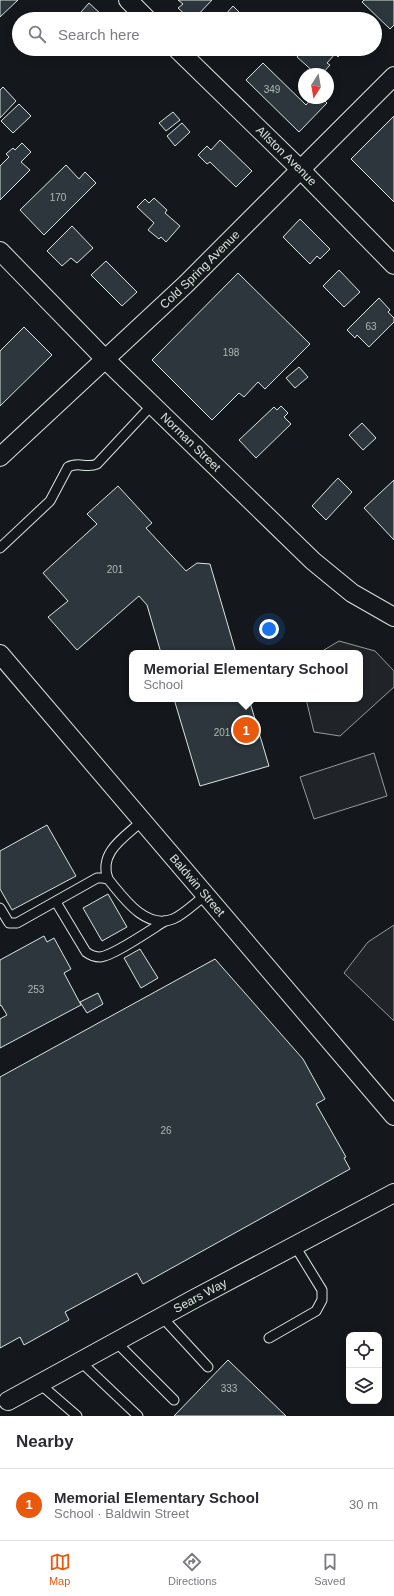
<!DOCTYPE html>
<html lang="en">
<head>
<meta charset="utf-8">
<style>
	body { margin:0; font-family:Helvetica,sans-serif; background:#f7f7f7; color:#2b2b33 }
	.controls { position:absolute; right:12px; bottom:12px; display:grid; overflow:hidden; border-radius:8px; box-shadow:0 2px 10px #0003 }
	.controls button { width:36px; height:36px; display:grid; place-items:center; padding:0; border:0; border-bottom:1px solid #e1e1e2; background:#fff; color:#2b2b33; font:20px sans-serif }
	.compass { position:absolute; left:298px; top:68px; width:36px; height:36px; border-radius:50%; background:#fff; box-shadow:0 2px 10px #0003; rotate:191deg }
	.you { position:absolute; left:269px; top:629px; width:14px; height:14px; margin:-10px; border:3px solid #fff; border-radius:50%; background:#1a73e8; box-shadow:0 0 0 6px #1a73e833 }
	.badge { display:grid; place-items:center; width:26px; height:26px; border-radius:50%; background:#ea580c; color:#fff; font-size:13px; font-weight:700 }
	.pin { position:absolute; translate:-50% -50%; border:2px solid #fff; box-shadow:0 1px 4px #0006 }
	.popup { position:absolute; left:129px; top:650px; width:234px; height:52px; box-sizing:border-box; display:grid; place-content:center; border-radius:8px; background:#fff; filter:drop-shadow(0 1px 3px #0005); font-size:13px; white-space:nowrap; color:#7c7c81 }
	.popup b { font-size:15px; color:#2b2b33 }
	.popup::after { content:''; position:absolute; left:50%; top:100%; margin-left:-8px; border:8px solid transparent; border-top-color:#fff }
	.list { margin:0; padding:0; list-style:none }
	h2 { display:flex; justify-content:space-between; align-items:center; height:52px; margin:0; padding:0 16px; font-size:17px }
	h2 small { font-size:13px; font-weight:400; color:#7c7c81 }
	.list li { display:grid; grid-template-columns:26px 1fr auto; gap:12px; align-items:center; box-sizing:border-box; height:72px; padding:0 16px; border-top:1px solid #e1e1e2 }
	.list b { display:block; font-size:15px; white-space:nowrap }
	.list p { margin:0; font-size:13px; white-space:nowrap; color:#7c7c81 }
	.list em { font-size:13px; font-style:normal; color:#7c7c81 }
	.icon { flex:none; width:22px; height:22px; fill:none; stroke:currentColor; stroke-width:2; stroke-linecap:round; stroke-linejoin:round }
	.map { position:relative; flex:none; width:394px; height:1416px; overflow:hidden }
	.search { position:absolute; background:#fff; box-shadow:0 2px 10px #0003; left:12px; right:12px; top:12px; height:44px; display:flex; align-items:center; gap:10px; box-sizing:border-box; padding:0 14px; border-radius:22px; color:#7c7c81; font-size:15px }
	.sheet { height:124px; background:#fff }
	nav { display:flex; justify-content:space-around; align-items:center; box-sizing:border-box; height:56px; border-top:1px solid #e1e1e2; background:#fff; font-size:11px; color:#7c7c81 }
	nav a { display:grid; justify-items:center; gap:2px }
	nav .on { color:#ea580c }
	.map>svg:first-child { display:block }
</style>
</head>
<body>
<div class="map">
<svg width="394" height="1416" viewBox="0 0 394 1416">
	<rect width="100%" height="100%" fill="#14181c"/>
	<g fill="#202428" stroke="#939e99">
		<polygon points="339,641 375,651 394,671 394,687 340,736 314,732 306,699 360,699 360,653 319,653"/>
		<polygon points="374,753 387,796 314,819 300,777"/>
		<polygon points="394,925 394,1021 344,973 368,942"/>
	</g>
	<g fill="#2c363c" stroke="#d8e6dc">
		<polygon points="0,0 18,0 0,17"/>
		<polygon points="178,0 212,0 194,19 190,19 178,8 183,4"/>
		<polygon points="364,0 394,0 394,25 390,29 362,2"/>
		<polygon points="89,3 103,16 100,19 75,19"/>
		<polygon points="233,6 246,19 215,19 222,12 225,15"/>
		<polygon points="304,49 346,49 338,57 335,54 327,63 330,65 322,74 316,74 297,57"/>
		<polygon points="263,63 306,105 312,98 322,98 327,103 299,132 246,80"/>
		<polygon points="3,87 16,101 0,118 0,90"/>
		<polygon points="19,104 31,116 13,133 1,121"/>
		<polygon points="173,112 180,120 166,131 159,123"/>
		<polygon points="394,116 394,202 351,159"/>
		<polygon points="182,123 190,132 175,146 167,136"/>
		<polygon points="220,140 252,171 236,187 210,162 207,164 198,155 207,146 211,150"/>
		<polygon points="22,143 31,152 21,162 30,170 0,200 0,166 9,157 6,154 13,148 15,150"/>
		<polygon points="66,165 79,179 85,172 96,183 44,235 20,210"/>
		<polygon points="154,198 167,210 165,213 180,226 166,242 161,237 159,239 148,230 154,223 137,207 145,199 149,203"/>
		<polygon points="300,219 330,249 320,259 317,256 310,264 283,237"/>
		<polygon points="72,226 93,248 77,263 71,258 62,266 47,251"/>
		<polygon points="106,261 137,292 122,306 91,275"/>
		<polygon points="339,270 360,292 344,307 323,286"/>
		<polygon points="238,273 310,344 265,389 258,382 244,397 239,393 212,420 152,360"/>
		<polygon points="379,298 390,310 388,312 394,318 394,322 369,347 357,335 355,338 347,330"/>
		<polygon points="24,327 52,355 0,406 0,351"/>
		<polygon points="299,367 308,377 295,388 286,378"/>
		<polygon points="281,406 288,413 284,417 291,424 256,458 239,440 274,407 277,410"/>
		<polygon points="362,423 376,438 363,450 349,435"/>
		<polygon points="338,478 352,492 326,520 312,506"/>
		<polygon points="394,480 394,540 364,508"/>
		<polygon points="118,486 152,523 146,528 186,571 197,563 210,564 236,653 161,653 147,605 139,596 77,650 48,617 68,601 43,573 97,524 87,514"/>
		<polygon points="174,699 249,699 269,766 200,786"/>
		<polygon points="47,825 76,876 12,910 0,889 0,851"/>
		<polygon points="108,894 127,927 102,941 83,908"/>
		<polygon points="44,936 47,942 54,938 71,969 64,973 81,1005 0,1048 0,1019 7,1015 1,1005 0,1006 0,960"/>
		<polygon points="140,949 158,978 141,988 124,958"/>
		<polygon points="215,959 303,1059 325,1099 316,1104 346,1157 344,1158 350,1169 143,1284 137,1273 65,1312 69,1320 24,1345 20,1337 0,1348 0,1077"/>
		<polygon points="98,993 103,1004 87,1013 80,1002"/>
		<polygon points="228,1360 286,1416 174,1416"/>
	</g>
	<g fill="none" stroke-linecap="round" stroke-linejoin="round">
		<g stroke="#d8e6dc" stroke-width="11">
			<g id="service">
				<path d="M0,548L50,501L68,467C79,461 86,469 97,464L152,405"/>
				<path d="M108,879C98,852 125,837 142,821"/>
				<path d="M56,902L86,952C90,955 94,957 100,957C113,956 152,929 165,921"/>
				<path d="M0,908L9,923H17L97,878H103L108,879C123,897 145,930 173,919C183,915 196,902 206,895"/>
				<polyline points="162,1317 208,1367"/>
				<polyline points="269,1338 316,1311 322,1300 322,1290 295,1246"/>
				<polyline points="116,1342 174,1400"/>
				<polyline points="81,1362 138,1416"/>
				<polyline points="40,1384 77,1416"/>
			</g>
		</g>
		<g stroke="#d8e6dc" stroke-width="20">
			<g id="minor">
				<polyline points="128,0 147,19"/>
				<path id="s1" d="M177,49L301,170L394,265"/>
				<path id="s2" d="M0,251L105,359L313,561L352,593L394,617"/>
				<path id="s3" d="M0,457L186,284L394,76"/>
				<path id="s4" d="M0,654L394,1116"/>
				<path id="s5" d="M8,1401L194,1299L394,1193"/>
			</g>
		</g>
		<use href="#service" stroke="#14181c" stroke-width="9"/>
		<use href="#minor" stroke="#14181c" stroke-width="18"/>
	</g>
	<g text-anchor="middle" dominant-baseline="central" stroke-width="3" stroke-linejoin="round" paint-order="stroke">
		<g font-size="10" fill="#adbab4">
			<text x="272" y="89">349</text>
			<text x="58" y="197">170</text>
			<text x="371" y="326">63</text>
			<text x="231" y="352">198</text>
			<text x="115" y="569">201</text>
			<text x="222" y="732">201</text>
			<text x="36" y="989">253</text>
			<text x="166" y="1130">26</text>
			<text x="229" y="1388">333</text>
		</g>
		<g font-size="12" fill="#d8e6dc" stroke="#14181c">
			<text stroke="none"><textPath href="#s1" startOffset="153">Allston Avenue</textPath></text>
			<text stroke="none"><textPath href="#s3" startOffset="274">Cold Spring Avenue</textPath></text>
			<text stroke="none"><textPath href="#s2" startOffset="270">Norman Street</textPath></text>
			<text stroke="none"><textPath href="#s4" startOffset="304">Baldwin Street</textPath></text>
			<text stroke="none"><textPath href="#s5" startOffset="219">Sears Way</textPath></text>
		</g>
	</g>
</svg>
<div class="controls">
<button><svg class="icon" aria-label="locate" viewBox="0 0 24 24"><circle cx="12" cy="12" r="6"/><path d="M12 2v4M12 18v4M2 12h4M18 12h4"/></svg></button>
<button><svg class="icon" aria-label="layers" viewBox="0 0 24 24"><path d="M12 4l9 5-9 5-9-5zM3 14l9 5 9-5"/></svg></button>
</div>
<svg class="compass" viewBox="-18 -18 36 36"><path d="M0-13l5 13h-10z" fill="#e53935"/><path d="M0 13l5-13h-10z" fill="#7c7c81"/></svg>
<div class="you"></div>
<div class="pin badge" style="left:246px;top:730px">1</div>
<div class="popup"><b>Memorial Elementary School</b>School</div>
<div class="search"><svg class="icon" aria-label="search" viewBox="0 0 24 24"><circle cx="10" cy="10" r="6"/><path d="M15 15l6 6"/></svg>Search here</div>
</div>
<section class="sheet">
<h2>Nearby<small></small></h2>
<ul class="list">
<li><span class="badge">1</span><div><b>Memorial Elementary School</b><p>School · Baldwin Street</p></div><em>30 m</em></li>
</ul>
</section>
<nav>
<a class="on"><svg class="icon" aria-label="map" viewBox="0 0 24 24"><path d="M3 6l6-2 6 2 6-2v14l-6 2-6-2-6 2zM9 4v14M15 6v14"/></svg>Map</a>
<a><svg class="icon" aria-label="directions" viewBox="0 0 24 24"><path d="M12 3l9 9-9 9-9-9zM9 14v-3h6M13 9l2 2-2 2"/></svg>Directions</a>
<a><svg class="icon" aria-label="saved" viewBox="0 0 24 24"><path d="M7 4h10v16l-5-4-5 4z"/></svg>Saved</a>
</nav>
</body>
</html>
